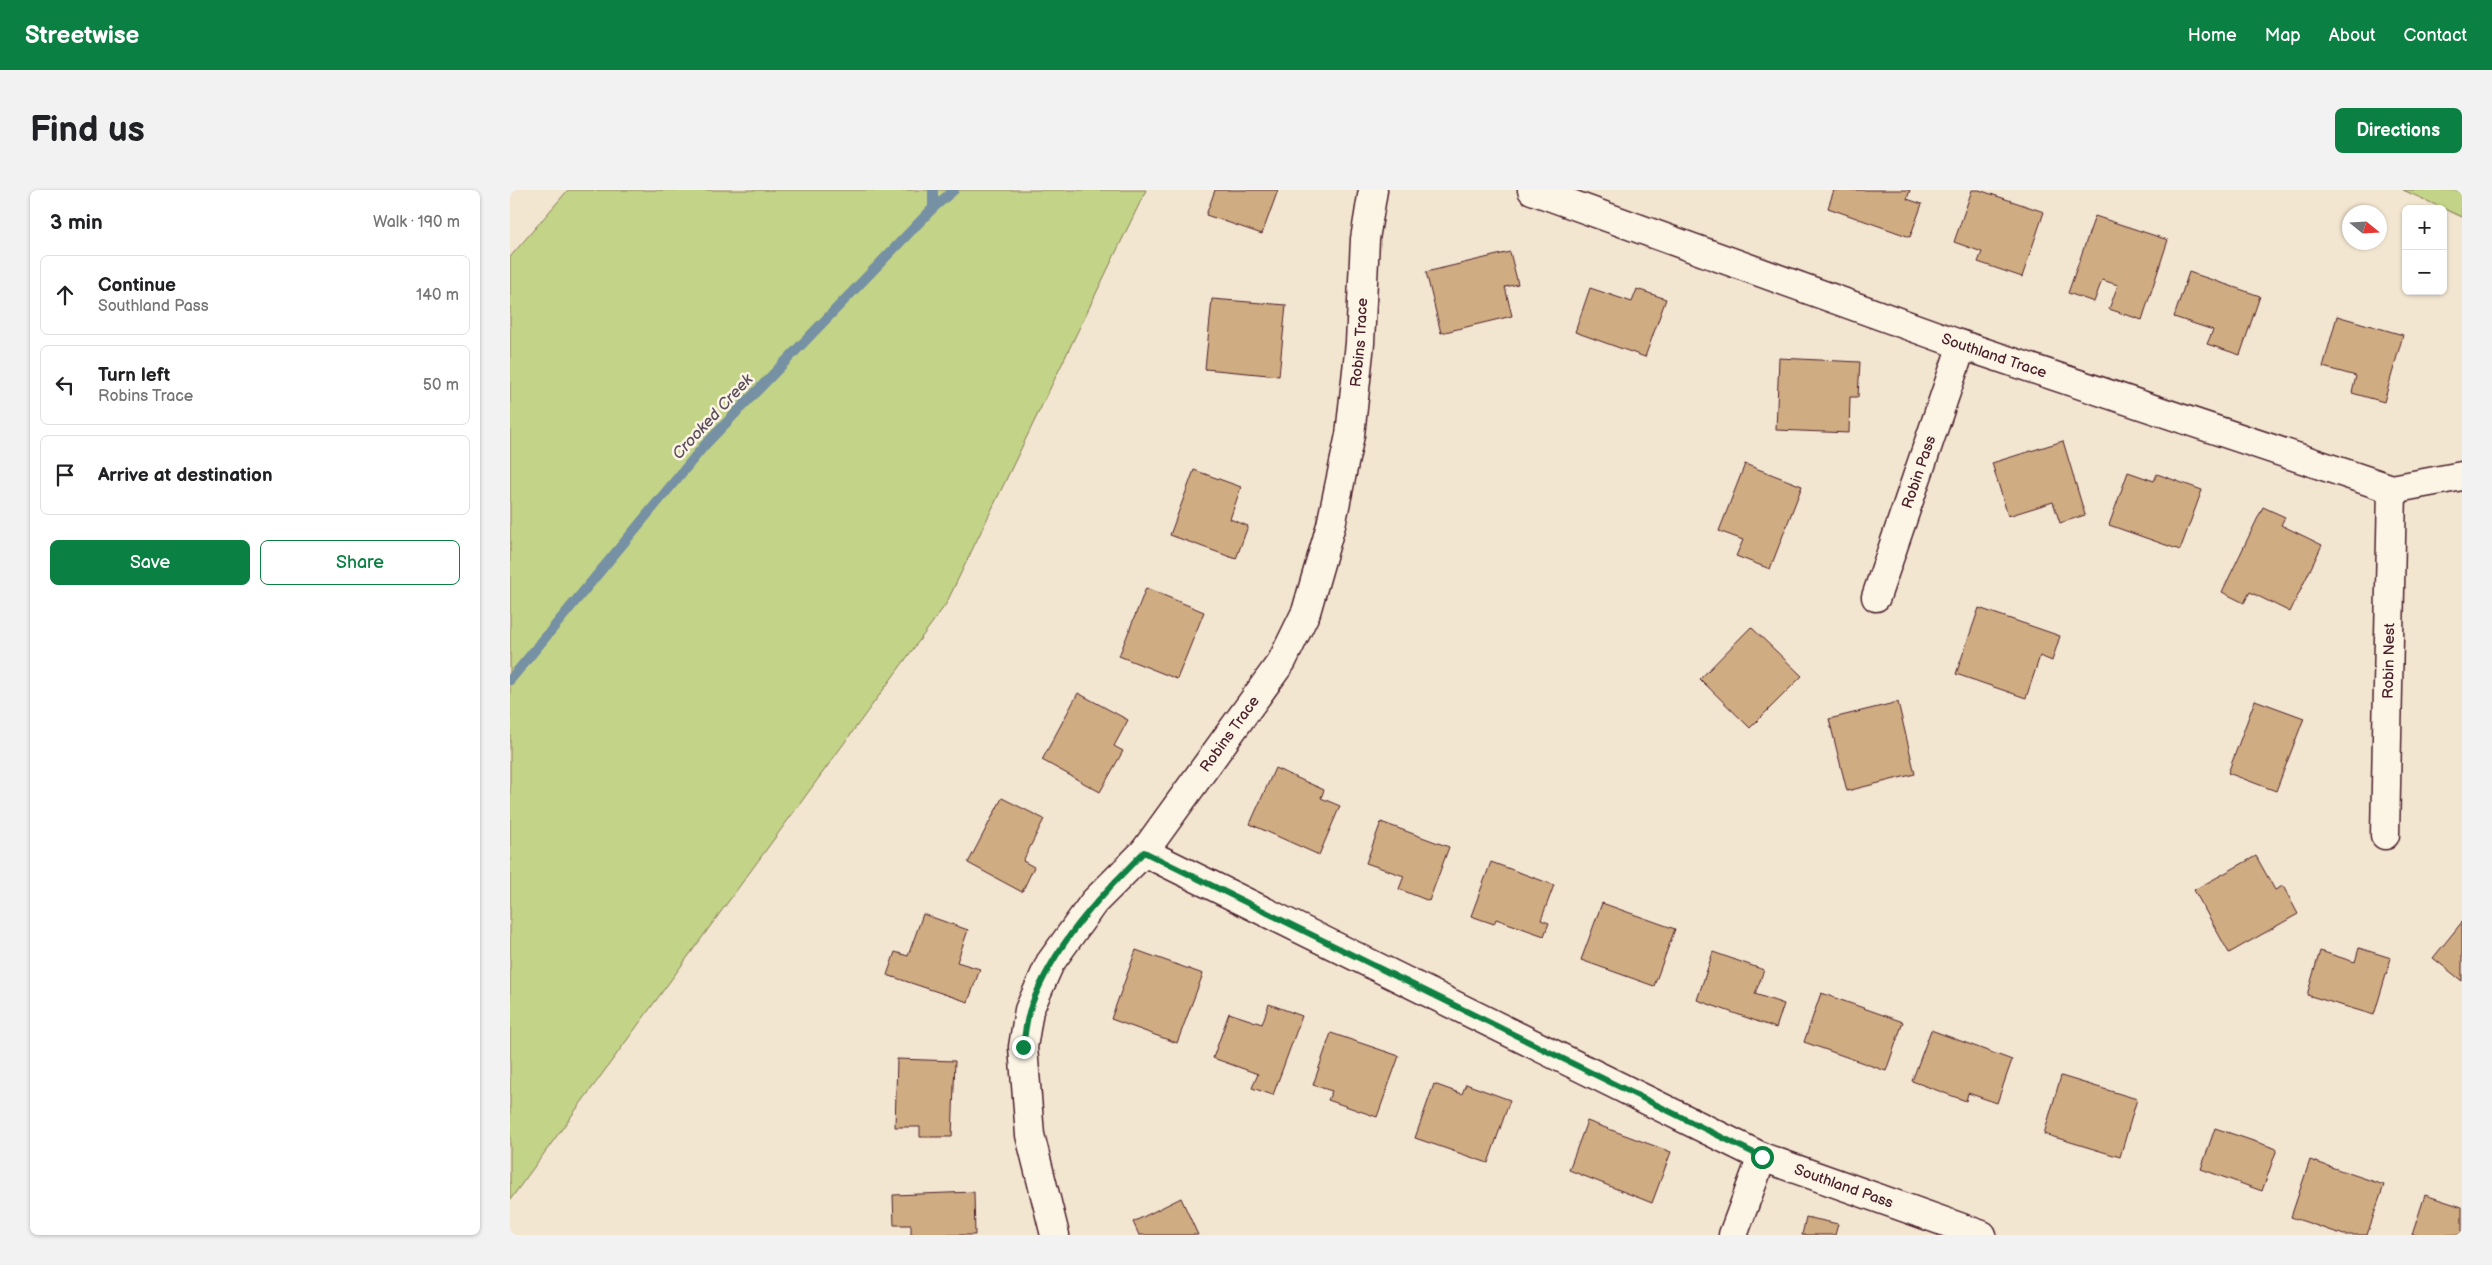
<!DOCTYPE html>
<html lang="en">
<head>
<meta charset="utf-8">
<style>
	body { margin:0; font-family:"Balsamiq Sans",sans-serif; background:#f2f2f2; color:#202124 }
	.controls { position:absolute; right:15px; top:15px; display:grid; overflow:hidden; border-radius:8px; box-shadow:0 1px 4px #0004 }
	.controls button { width:45px; height:45px; display:grid; place-items:center; padding:0; border:0; border-bottom:1px solid #e0e0e0; background:#fff; color:#202124; font:25px sans-serif }
	.compass { position:absolute; left:1832px; top:15px; width:45px; height:45px; border-radius:50%; background:#fff; box-shadow:0 1px 4px #0004; rotate:108deg }
	.stop { position:absolute; width:15px; height:15px; margin:-11px; border:4px solid #0b8043; border-radius:50%; background:#fff }
	.stop.end { background:#0b8043; border-color:#fff; box-shadow:0 1px 5px #0008 }
	.list { margin:0; padding:0; list-style:none }
	h2 { display:flex; justify-content:space-between; align-items:center; height:65px; margin:0; padding:0 20px; font-size:21px }
	h2 small { font-size:16px; font-weight:400; color:#757577 }
	.list li { display:grid; grid-template-columns:32px 1fr auto; gap:15px; align-items:center; box-sizing:border-box; height:80px; margin:0 10px 10px; padding:0 10px; border:1px solid #e0e0e0; border-radius:8px }
	.list b { display:block; font-size:19px; white-space:nowrap }
	.list p { margin:0; font-size:16px; white-space:nowrap; color:#757577 }
	.list em { font-size:16px; font-style:normal; color:#757577 }
	.actions { display:flex; gap:10px; padding:15px 20px }
	.actions a { flex:1; padding:11px 0; border:1px solid #0b8043; border-radius:8px; text-align:center; font-size:18px; color:#0b8043 }
	.actions .main { background:#0b8043; color:#fff }
	.icon { flex:none; width:28px; height:28px; fill:none; stroke:currentColor; stroke-width:2; stroke-linecap:round; stroke-linejoin:round }
	.map { position:relative; flex:none; width:1952px; height:1045px; overflow:hidden; border-radius:8px }
	header { display:flex; align-items:center; gap:30px; box-sizing:border-box; height:70px; padding:0 25px; background:#0b8043; color:#fff }
	header strong { font-size:24px }
	nav { display:flex; gap:28px; margin-inline-start:auto; font-size:18px }
	.intro { display:flex; align-items:center; justify-content:space-between; box-sizing:border-box; height:120px; padding:0 30px }
	h1 { margin:0; font-size:35px }
	.button { padding:12px 22px; border-radius:8px; background:#0b8043; color:#fff; font-size:18px; font-weight:700 }
	main { display:flex; gap:30px; padding:0 30px }
	aside { flex:1; background:#fff; border-radius:8px; box-shadow:0 1px 4px #0004 }
	.map>svg:first-child { display:block }
</style>
</head>
<body>
<header>
<strong>Streetwise</strong>
<nav><a>Home</a><a>Map</a><a>About</a><a>Contact</a></nav>
</header>
<div class="intro"><h1>Find us</h1><a class="button">Directions</a></div>
<main>
<aside>
<h2>3 min<small>Walk · 190 m</small></h2>
<ul class="list">
<li><svg class="icon" aria-label="ahead" viewBox="0 0 24 24"><path d="M12 20V5M6 11l6-6 6 6"/></svg><div><b>Continue</b><p>Southland Pass</p></div><em>140 m</em></li>
<li><svg class="icon" aria-label="left" viewBox="0 0 24 24"><path d="M17 20v-9H6M10 6l-5 5 5 5"/></svg><div><b>Turn left</b><p>Robins Trace</p></div><em>50 m</em></li>
<li><svg class="icon" aria-label="arrive" viewBox="0 0 24 24"><path d="M6 21V4h12l-3 4 3 4H6"/></svg><div><b>Arrive at destination</b></div></li>
</ul>
<div class="actions"><a class="main">Save</a><a>Share</a></div>
</aside>
<div class="map">
<svg width="1952" height="1045" viewBox="0 0 1952 1045">
	<rect width="100%" height="100%" fill="#f3e6d1"/>
	<filter id="ink" filterUnits="userSpaceOnUse"><feTurbulence type="fractalNoise" baseFrequency=".02" numOctaves="2"/><feDisplacementMap in="SourceGraphic" scale="10" xChannelSelector="R" yChannelSelector="G"/><feConvolveMatrix kernelMatrix="1 2 1 2 8 2 1 2 1" color-interpolation-filters="sRGB"/></filter>
	<g filter="url(#ink)">
		<g fill="#c3d387" stroke="#867959">
			<polygon points="58,0 636,0 436,414 0,1010 0,67"/>
			<polygon points="1893,0 1952,0 1952,27"/>
		</g>
		<g fill="none" stroke-linecap="round" stroke-linejoin="round">
			<g stroke="#7690a4" stroke-width="10">
				<polyline points="423,18 423,0"/>
				<polyline points="0,490 194,256 423,18 444,0"/>
			</g>
		</g>
		<g fill="#d0ac82" stroke="#4a1f2b">
			<polygon points="705,0 768,0 752,44 696,25"/>
			<polygon points="1324,0 1400,0 1397,9 1412,14 1400,47 1318,18"/>
			<polygon points="1462,0 1469,0 1534,22 1512,87 1468,72 1472,62 1444,52"/>
			<polygon points="1585,26 1658,50 1632,130 1599,119 1608,95 1592,90 1584,112 1558,103"/>
			<polygon points="1000,62 1008,94 995,97 1002,126 931,143 916,82"/>
			<polygon points="1679,82 1750,106 1730,165 1697,154 1703,140 1664,127"/>
			<polygon points="1080,98 1122,112 1127,99 1156,109 1135,167 1065,142"/>
			<polygon points="702,109 776,115 769,186 695,179"/>
			<polygon points="1827,126 1893,145 1874,212 1842,203 1846,186 1813,177"/>
			<polygon points="1269,168 1350,172 1348,207 1340,207 1339,243 1266,240"/>
			<polygon points="1553,251 1575,325 1550,333 1543,312 1498,326 1482,273"/>
			<polygon points="1235,274 1292,296 1260,379 1226,366 1233,350 1209,341"/>
			<polygon points="684,280 731,297 720,329 738,336 726,369 660,345"/>
			<polygon points="1618,282 1644,291 1647,284 1692,300 1670,360 1599,335"/>
			<polygon points="1753,317 1775,327 1771,335 1812,355 1780,422 1740,402 1734,413 1712,402"/>
			<polygon points="636,398 694,422 667,489 609,466"/>
			<polygon points="1469,418 1550,446 1542,471 1530,466 1516,508 1446,484"/>
			<polygon points="1241,437 1292,486 1240,538 1190,489"/>
			<polygon points="568,503 618,530 604,556 613,561 590,602 532,570"/>
			<polygon points="1745,510 1794,528 1766,601 1718,583"/>
			<polygon points="1388,512 1405,584 1337,601 1319,529"/>
			<polygon points="765,578 814,600 811,608 830,616 809,665 740,634"/>
			<polygon points="492,608 534,629 513,671 524,677 512,702 458,673"/>
			<polygon points="871,632 939,657 919,711 889,699 894,686 856,673"/>
			<polygon points="1746,666 1765,700 1773,696 1788,724 1719,763 1684,700"/>
			<polygon points="981,672 1044,695 1031,730 1039,733 1034,746 986,729 984,734 961,726"/>
			<polygon points="1092,713 1165,739 1144,796 1071,770"/>
			<polygon points="413,724 458,740 447,772 470,779 458,812 377,785 385,762 398,766"/>
			<polygon points="1952,732 1952,791 1923,768"/>
			<polygon points="1849,758 1881,768 1864,825 1797,805 1810,761 1845,772"/>
			<polygon points="626,760 693,784 667,853 601,829"/>
			<polygon points="1203,762 1254,780 1245,804 1274,814 1266,838 1187,810"/>
			<polygon points="1311,803 1393,832 1376,881 1294,852"/>
			<polygon points="759,814 792,826 763,905 742,898 748,884 703,868 719,823 752,834"/>
			<polygon points="1421,840 1502,870 1487,913 1458,903 1456,911 1402,891"/>
			<polygon points="821,843 889,866 867,927 818,910 822,901 803,895"/>
			<polygon points="387,869 445,871 442,947 410,947 410,937 385,937"/>
			<polygon points="1551,886 1627,909 1610,967 1534,944"/>
			<polygon points="924,894 952,904 956,894 1000,910 978,973 905,948"/>
			<polygon points="1077,931 1161,962 1142,1013 1059,980"/>
			<polygon points="1705,938 1767,959 1752,1001 1691,979"/>
			<polygon points="1800,970 1874,995 1857,1045 1834,1045 1781,1027"/>
			<polygon points="464,1002 465,1045 401,1045 401,1035 384,1035 383,1005"/>
			<polygon points="1915,1005 1952,1017 1952,1045 1902,1045"/>
			<polygon points="671,1008 688,1045 629,1045 623,1032"/>
			<polygon points="1296,1027 1328,1034 1325,1045 1292,1045"/>
		</g>
		<g fill="none" stroke-linecap="round" stroke-linejoin="round">
			<g stroke="#4a1f2b" stroke-width="31">
				<g id="street">
					<path id="s1" d="M1022,0L1452,155L1882,299L1952,286"/>
					<path id="s2" d="M1366,407L1452,155"/>
					<path id="s3" d="M1875,645L1882,299"/>
					<path id="s4" d="M634,662L1252,967L1472,1045"/>
					<path id="s5" d="M545,1045L520,945L513,857L519,820L540,773L584,712L634,662L772,471L796,422L821,335L840,245L850,153L855,49L863,0"/>
					<polyline points="1223,1045 1252,967"/>
				</g>
			</g>
			<use href="#street" stroke="#fcf5e5" stroke-width="28"/>
		</g>
	</g>
	<g fill="none" stroke-linecap="round" stroke-linejoin="round" filter="url(#ink)">
		<path stroke="#0b8043" stroke-width="6" d="M513,857C515,844 516,831 520,819C543,756 587,709 634,662L1252,967"/>
	</g>
	<g text-anchor="middle" dominant-baseline="central" stroke-width="5" stroke-linejoin="round" paint-order="stroke">
		<g font-size="15" fill="#4a1f2b" stroke="#fcf5e5">
			<text stroke="none"><textPath href="#s5" startOffset="992">Robins Trace</textPath></text>
			<text stroke="none"><textPath href="#s1" startOffset="491">Southland Trace</textPath></text>
			<text stroke="none"><textPath href="#s2" startOffset="132">Robin Pass</textPath></text>
			<text stroke="none"><textPath href="#s3" startOffset="174">Robin Nest</textPath></text>
			<text stroke="none"><textPath href="#s5" startOffset="572">Robins Trace</textPath></text>
			<text stroke="none"><textPath href="#s4" startOffset="776">Southland Pass</textPath></text>
		</g>
		<g font-size="16" font-style="italic" fill="#5c4e5e" stroke="#fcf5e5">
			<text transform="translate(203 227) rotate(-47)">Crooked Creek</text>
		</g>
	</g>
</svg>
<div class="controls">
<button>+</button>
<button>−</button>
</div>
<svg class="compass" viewBox="-18 -18 36 36"><path d="M0-13l5 13h-10z" fill="#e53935"/><path d="M0 13l5-13h-10z" fill="#757577"/></svg>
<div class="stop" style="left:1252px;top:967px"></div>
<div class="stop end" style="left:513px;top:857px"></div>
</div>
</main>
</body>
</html>
